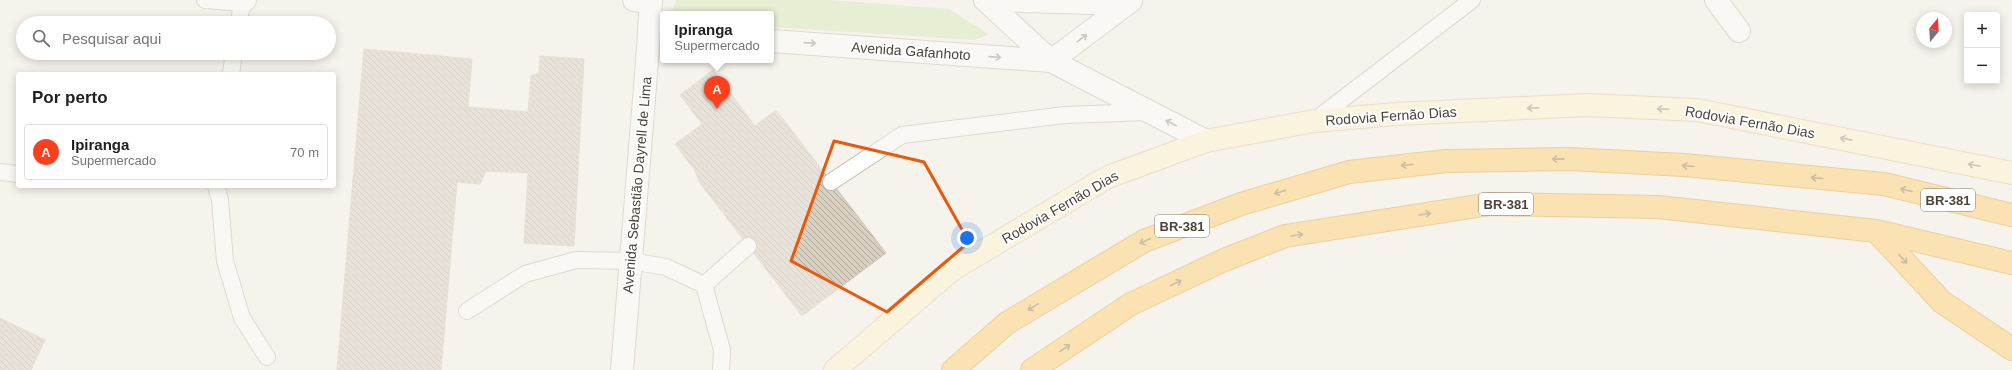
<!DOCTYPE html>
<html lang="pt">
<head>
<meta charset="utf-8">
<style>
	body { margin:0; font-family:Arial,sans-serif; background:#f2f2f2; color:#202124 }
	.controls { position:absolute; right:12px; top:12px; display:grid; overflow:hidden; border-radius:4px; box-shadow:0 2px 10px #0003 }
	.controls button { width:36px; height:36px; display:grid; place-items:center; padding:0; border:0; border-bottom:1px solid #e0e0e0; background:#fff; color:#202124; font:20px sans-serif }
	.compass { position:absolute; left:1916px; top:12px; width:36px; height:36px; border-radius:50%; background:#fff; box-shadow:0 2px 10px #0003; rotate:18deg }
	.you { position:absolute; left:967px; top:238px; width:14px; height:14px; margin:-10px; border:3px solid #fff; border-radius:50%; background:#1a73e8; box-shadow:0 0 0 6px #1a73e833 }
	.badge { display:grid; place-items:center; width:26px; height:26px; border-radius:50%; background:#fc3f1d; color:#fff; font-size:13px; font-weight:700 }
	.pin { position:absolute; translate:-50% -33px; filter:drop-shadow(0 1px 2px #0008) }
	.pin::after { content:''; position:absolute; top:21px; width:14px; height:12px; background:inherit; clip-path:polygon(0 0,100% 0,50% 100%) }
	.popup { position:absolute; left:660px; top:11px; width:114px; height:52px; box-sizing:border-box; display:grid; place-content:center; border-radius:4px; background:#fff; filter:drop-shadow(0 1px 3px #0005); font-size:13px; white-space:nowrap; color:#757577 }
	.popup b { font-size:15px; color:#202124 }
	.popup::after { content:''; position:absolute; left:50%; top:100%; margin-left:-8px; border:8px solid transparent; border-top-color:#fff }
	.list { margin:0; padding:0; list-style:none }
	h2 { display:flex; justify-content:space-between; align-items:center; height:52px; margin:0; padding:0 16px; font-size:17px }
	h2 small { font-size:13px; font-weight:400; color:#757577 }
	.list li { display:grid; grid-template-columns:26px 1fr auto; gap:12px; align-items:center; box-sizing:border-box; height:56px; margin:0 8px 8px; padding:0 8px; border:1px solid #e0e0e0; border-radius:4px }
	.list b { display:block; font-size:15px; white-space:nowrap }
	.list p { margin:0; font-size:13px; white-space:nowrap; color:#757577 }
	.list em { font-size:13px; font-style:normal; color:#757577 }
	.icon { flex:none; width:22px; height:22px; fill:none; stroke:currentColor; stroke-width:2; stroke-linecap:round; stroke-linejoin:round }
	.map { position:relative; flex:none; width:2012px; height:370px; overflow:hidden }
	.search { position:absolute; background:#fff; box-shadow:0 2px 10px #0003; left:16px; top:16px; width:320px; height:44px; display:flex; align-items:center; gap:10px; box-sizing:border-box; padding:0 14px; border-radius:22px; color:#757577; font-size:15px }
	.panel { position:absolute; background:#fff; box-shadow:0 2px 10px #0003; left:16px; top:72px; width:320px; height:116px; border-radius:4px }
	.map>svg:first-child { display:block }
</style>
</head>
<body>
<div class="map">
<svg width="2012" height="370" viewBox="0 0 2012 370">
	<defs>
		<pattern id="building-back-hatch" width="6" height="6" patternUnits="userSpaceOnUse"><rect width="6" height="6" fill="#d8cfc1"/><path d="M-1 5l2 2M0 0l6 6M5-1l2 2" fill="none" stroke="#b1aa9e"/></pattern>
	</defs>
	<rect width="100%" height="100%" fill="#f6f3ec"/>
	<polygon fill="#d2eab5" points="676,0 829,0 949,9 989,34 975,40 771,27 771,14 671,14"/>
	<g fill="url(#building-back-hatch)" stroke="#d3c7b4">
		<polygon points="364,49 472,59 468,107 528,112 531,76 539,73 540,56 584,59 574,246 524,243 528,173 486,171 480,184 457,182 441,370 337,370"/>
		<polygon points="713,70 755,126 695,171 675,144 702,124 680,95"/>
		<polygon points="776,110 886,253 802,316 700,183 695,171"/>
		<polygon points="0,318 45,340 31,370 0,370"/>
	</g>
	<g fill="none" stroke-linecap="round" stroke-linejoin="round">
		<g stroke="#c2bbae" stroke-width="18">
			<g id="service">
				<polyline points="205,0 242,3 239,23"/>
				<polyline points="231,74 234,53"/>
				<polyline points="1314,121 1472,0"/>
				<polyline points="0,172 18,174"/>
				<polyline points="831,182 902,135 1065,115 1148,112"/>
				<polyline points="216,186 220,200 225,261 242,318 267,357"/>
				<polyline points="704,285 748,246"/>
				<polyline points="467,311 525,274 576,260 631,261 666,267 704,285 722,350 721,370"/>
			</g>
		</g>
		<g stroke="#c2bbae" stroke-width="24">
			<g id="minor">
				<polyline points="634,0 651,3"/>
				<polyline points="1716,0 1739,31"/>
				<polyline points="242,3 245,0"/>
			</g>
		</g>
		<g stroke="#c2bbae" stroke-width="24">
			<g id="tertiary">
				<polyline points="985,0 1051,61 1206,141"/>
				<polyline points="990,0 1126,4"/>
				<polyline points="771,41 1051,61"/>
				<polyline points="1051,61 1131,1"/>
				<polyline points="622,370 647,62 651,0"/>
			</g>
		</g>
		<g stroke="#d6c79b" stroke-width="24">
			<polyline id="secondary" points="835,370 953,269 1108,177 1206,141 1314,121 1396,114 1587,105 1697,110 2012,173"/>
		</g>
		<g stroke="#e0a43c" stroke-width="24">
			<g id="motorway">
				<polyline points="1876,231 1942,302 2012,349"/>
				<polyline points="953,370 1007,323 1144,241 1241,204 1349,172 1446,161 1569,159 1684,165 1884,184 2012,215"/>
				<polyline points="1032,370 1131,304 1224,260 1285,236 1490,204 1658,207 1876,231 2012,263"/>
			</g>
		</g>
		<use href="#service" stroke="#fff" stroke-width="16"/>
		<use href="#minor" stroke="#fff" stroke-width="22"/>
		<use href="#tertiary" stroke="#fff" stroke-width="22"/>
		<use href="#secondary" stroke="#fff3cd" stroke-width="22"/>
		<use href="#motorway" stroke="#ffcf6e" stroke-width="22"/>
	</g>
	<defs><path id="oneway-shaft" d="M-6 0H5M1.5-3L5.5 0L1.5 3" fill="none" stroke-width="1.6" stroke-linecap="round" stroke-linejoin="round"/></defs>
	<g stroke="#9c9892">
		<use href="#oneway-shaft" transform="translate(1082 38) rotate(-37)"/>
		<use href="#oneway-shaft" transform="translate(810 43) rotate(4)"/>
		<use href="#oneway-shaft" transform="translate(995 57) rotate(4)"/>
		<use href="#oneway-shaft" transform="translate(1171 123) rotate(-153)"/>
	</g>
	<g stroke="#9c937c">
		<use href="#oneway-shaft" transform="translate(1533 108) rotate(177)"/>
		<use href="#oneway-shaft" transform="translate(1663 109) rotate(-177)"/>
		<use href="#oneway-shaft" transform="translate(1846 139) rotate(-169)"/>
		<use href="#oneway-shaft" transform="translate(1974 165) rotate(-168)"/>
	</g>
	<g stroke="#937c4e">
		<use href="#oneway-shaft" transform="translate(1558 159) rotate(179)"/>
		<use href="#oneway-shaft" transform="translate(1407 165) rotate(174)"/>
		<use href="#oneway-shaft" transform="translate(1688 166) rotate(-175)"/>
		<use href="#oneway-shaft" transform="translate(1817 178) rotate(-175)"/>
		<use href="#oneway-shaft" transform="translate(1906 190) rotate(-166)"/>
		<use href="#oneway-shaft" transform="translate(1280 192) rotate(163)"/>
		<use href="#oneway-shaft" transform="translate(1425 214) rotate(-9)"/>
		<use href="#oneway-shaft" transform="translate(1297 235) rotate(-9)"/>
		<use href="#oneway-shaft" transform="translate(1145 241) rotate(155)"/>
		<use href="#oneway-shaft" transform="translate(1903 259) rotate(47)"/>
		<use href="#oneway-shaft" transform="translate(1176 283) rotate(-25)"/>
		<use href="#oneway-shaft" transform="translate(1033 307) rotate(149)"/>
		<use href="#oneway-shaft" transform="translate(1065 348) rotate(-34)"/>
	</g>
	<path d="M0 0H2012V370H0ZM834,141L924,162L969,242L887,312L791,261Z" fill="#f6f3ec" fill-opacity=".55" fill-rule="evenodd"/>
	<path fill="none" stroke="#e8590c" stroke-width="3" stroke-linejoin="round" d="M834,141L924,162L969,242L887,312L791,261Z"/>
	<g text-anchor="middle" dominant-baseline="central" stroke-width="4" stroke-linejoin="round" paint-order="stroke">
		<g fill="#fff" stroke="#817c74" stroke-width="1">
			<rect x="1921" y="189" width="54" height="22" rx="3"/>
			<rect x="1479" y="193" width="54" height="22" rx="3"/>
			<rect x="1155" y="215" width="54" height="22" rx="3"/>
		</g>
		<g font-size="13" font-weight="bold" fill="#4b4439">
			<text x="1948" y="200">BR-381</text>
			<text x="1506" y="204">BR-381</text>
			<text x="1182" y="226">BR-381</text>
		</g>
		<g font-size="14" fill="#4b4439" stroke="#fff">
			<text transform="translate(911 51) rotate(4)">Avenida Gafanhoto</text>
			<text transform="translate(1391 116) rotate(-4)">Rodovia Fernão Dias</text>
			<text transform="translate(1750 122) rotate(10)">Rodovia Fernão Dias</text>
			<text transform="translate(637 185) rotate(-85)">Avenida Sebastião Dayrell de Lima</text>
			<text transform="translate(1060 207) rotate(-30)">Rodovia Fernão Dias</text>
		</g>
	</g>
</svg>
<div class="controls">
<button>+</button>
<button>−</button>
</div>
<svg class="compass" viewBox="-18 -18 36 36"><path d="M0-13l5 13h-10z" fill="#e53935"/><path d="M0 13l5-13h-10z" fill="#757577"/></svg>
<div class="you"></div>
<div class="pin badge" style="left:717px;top:109px">A</div>
<div class="popup"><b>Ipiranga</b>Supermercado</div>
<div class="search"><svg class="icon" aria-label="search" viewBox="0 0 24 24"><circle cx="10" cy="10" r="6"/><path d="M15 15l6 6"/></svg>Pesquisar aqui</div>
<section class="panel">
<h2>Por perto<small></small></h2>
<ul class="list">
<li><span class="badge">A</span><div><b>Ipiranga</b><p>Supermercado</p></div><em>70 m</em></li>
</ul>
</section>
</div>
</body>
</html>
